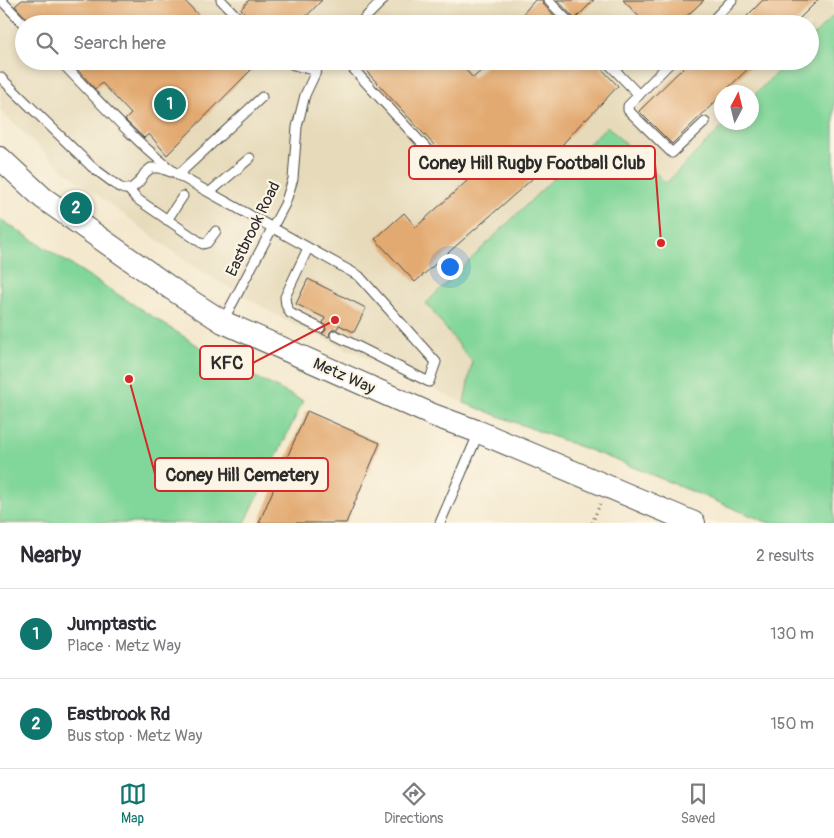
<!DOCTYPE html>
<html lang="en">
<head>
<meta charset="utf-8">
<style>
	body { margin:0; font-family:Pangolin,sans-serif; background:#f7f7f7; color:#2b2b33 }
	.compass { position:absolute; left:714px; top:85px; width:45px; height:45px; border-radius:50%; background:#fff; box-shadow:0 2px 8px #0003; rotate:7deg }
	.you { position:absolute; left:449px; top:266px; width:18px; height:18px; margin:-12px; border:4px solid #fff; border-radius:50%; background:#1a73e8; box-shadow:0 0 0 8px #1a73e833 }
	.badge { display:grid; place-items:center; width:32px; height:32px; border-radius:50%; background:#0f766e; color:#fff; font-size:16px; font-weight:700 }
	.pin { position:absolute; translate:-50% -50%; border:2px solid #fff; box-shadow:0 1px 5px #0006 }
	.list { margin:0; padding:0; list-style:none }
	h2 { display:flex; justify-content:space-between; align-items:center; height:65px; margin:0; padding:0 20px; font-size:21px }
	h2 small { font-size:16px; font-weight:400; color:#7c7c81 }
	.list li { display:grid; grid-template-columns:32px 1fr auto; gap:15px; align-items:center; box-sizing:border-box; height:90px; padding:0 20px; border-top:1px solid #e1e1e2 }
	.list b { display:block; font-size:19px; white-space:nowrap }
	.list p { margin:0; font-size:16px; white-space:nowrap; color:#7c7c81 }
	.list em { font-size:16px; font-style:normal; color:#7c7c81 }
	.icon { flex:none; width:28px; height:28px; fill:none; stroke:currentColor; stroke-width:2; stroke-linecap:round; stroke-linejoin:round }
	.map { position:relative; flex:none; width:834px; height:523px; overflow:hidden }
	.search { position:absolute; background:#fff; box-shadow:0 2px 8px #0003; left:15px; right:15px; top:15px; height:55px; display:flex; align-items:center; gap:12px; box-sizing:border-box; padding:0 18px; border-radius:28px; color:#7c7c81; font-size:19px }
	.sheet { height:245px; background:#fff }
	nav { display:flex; justify-content:space-around; align-items:center; box-sizing:border-box; height:70px; border-top:1px solid #e1e1e2; background:#fff; font-size:14px; color:#7c7c81 }
	nav a { display:grid; justify-items:center; gap:2px }
	nav .on { color:#0f766e }
	.map>svg:first-child { display:block }
</style>
</head>
<body>
<div class="map">
<svg width="834" height="523" viewBox="0 0 834 523">
	<rect width="100%" height="100%" fill="#fcf5e5"/>
	<filter id="ink" filterUnits="userSpaceOnUse"><feTurbulence type="fractalNoise" baseFrequency=".02" numOctaves="2"/><feDisplacementMap in="SourceGraphic" scale="10" xChannelSelector="R" yChannelSelector="G"/><feConvolveMatrix kernelMatrix="1 2 1 2 8 2 1 2 1" color-interpolation-filters="sRGB"/></filter>
	<filter id="wash" filterUnits="userSpaceOnUse"><feTurbulence type="fractalNoise" baseFrequency=".0096" numOctaves="4" result="noise"/><feDisplacementMap in="SourceGraphic" scale="20" xChannelSelector="R" yChannelSelector="G"/><feGaussianBlur stdDeviation="1.12" result="paint"/><feColorMatrix in="noise" values="0 0 0 0 0 0 0 0 0 0 0 0 0 0 0 0 0 1.4 0 .05"/><feComposite in="paint" operator="in"/></filter>
	<g filter="url(#wash)">
		<rect width="100%" height="100%" fill="#f4e9cf"/>
		<polygon fill="#e6daba" points="0,0 834,0 834,15 810,39 810,24 24,24 24,61 788,61 752,97 752,92 722,92 722,122 726,123 666,183 607,126 426,302 472,363 464,403 283,319 191,265 60,167 0,110"/>
		<g fill="#81d699" stroke="#568062">
			<polygon points="834,15 834,523 769,523 618,461 464,403 472,362 426,303 607,126 666,183 726,123 752,122 752,97 788,61 810,61 810,39"/>
			<polygon points="0,219 214,356 303,401 245,523 0,523"/>
		</g>
		<g id="blocks">
			<g fill="#e2a96f">
				<polygon points="22,0 184,0 207,24 32,24 15,6"/>
				<polygon points="249,0 322,0 299,24 256,24 241,9"/>
				<polygon points="535,0 542,0 543,4 562,24 514,24"/>
				<polygon points="557,0 594,0 575,19"/>
				<polygon points="623,0 704,0 678,24 646,24"/>
				<polygon points="763,0 818,0 794,24 739,24"/>
				<polygon points="87,61 242,61 251,70 167,155 149,134 144,138 125,120 131,114 102,83 95,89 78,70"/>
				<polygon points="357,61 458,61 473,78 492,61 594,61 618,86 586,120 585,119 531,180 415,282 375,239 404,213 416,227 467,181"/>
				<polygon points="690,61 756,61 724,92 722,92 722,95 672,144 639,111"/>
				<polygon points="308,279 366,308 354,332 339,325 337,329 334,329 330,332 329,337 322,334 326,330 325,325 323,323 325,318 296,304"/>
				<polygon points="307,411 380,443 346,523 259,523"/>
			</g>
		</g>
	</g>
	<g filter="url(#ink)">
		<use href="#blocks" fill-opacity="0" stroke="#494844" stroke-width="1"/>
		<g fill="none" stroke-linecap="round" stroke-linejoin="round">
			<g stroke="#494844" stroke-width="11">
				<g id="service">
					<polyline points="1,0 24,24"/>
					<polyline points="221,0 244,24"/>
					<polyline points="548,0 571,24"/>
					<polyline points="359,24 383,0"/>
					<polyline points="709,24 732,0"/>
					<path d="M60,61C98,100 135,142 178,175L359,276L436,362L429,382L335,335"/>
					<polyline points="286,61 294,65 316,71"/>
					<polyline points="346,61 437,160"/>
					<polyline points="606,61 639,95"/>
					<polyline points="672,61 628,106 628,110 672,153 705,122"/>
					<polyline points="0,77 92,167 119,187 124,189 131,189 139,182 145,173 151,168 160,168 171,172"/>
					<polyline points="178,175 262,97"/>
					<polyline points="128,189 137,199 203,244 207,243 216,231"/>
					<polyline points="210,192 250,158"/>
					<polyline points="167,220 183,196"/>
					<polyline points="308,248 285,297 286,305 290,313 320,328"/>
					<polyline points="223,321 285,204 293,179 297,127 305,95 321,61"/>
					<polyline points="440,523 479,432"/>
				</g>
			</g>
			<g stroke="#494844" stroke-width="24">
				<polyline id="tertiary" points="0,158 43,198 172,289 223,322 433,415 479,432 694,523"/>
			</g>
			<polyline stroke="#494844" stroke-width="3" stroke-dasharray="1 4" stroke-linecap="butt" points="592,523 600,504"/>
			<use href="#service" stroke="#fff" stroke-width="9"/>
			<use href="#tertiary" stroke="#fff" stroke-width="22"/>
		</g>
	</g>
	<g text-anchor="middle" dominant-baseline="central" stroke-width="4.5" stroke-linejoin="round" paint-order="stroke">
		<g font-size="16" fill="#2b2b2b" stroke="#fcf5e5">
			<text transform="translate(253 229) rotate(-64)">Eastbrook Road</text>
			<text transform="translate(344 376) rotate(24)">Metz Way</text>
		</g>
	</g>
	<path fill="none" stroke="#d62828" stroke-width="2" d="M661 243L655 163M335 320L253 363M129 379L155 474"/>
	<g fill="#d62828" stroke="#fcf5e5" stroke-width="2">
		<circle cx="661" cy="243" r="5"/>
		<circle cx="335" cy="320" r="5"/>
		<circle cx="129" cy="379" r="5"/>
	</g>
	<g fill="#fcf5e5" stroke="#d62828" stroke-width="2">
		<rect x="409" y="146" width="246" height="33" rx="5"/>
		<rect x="200" y="346" width="53" height="33" rx="5"/>
		<rect x="155" y="458" width="173" height="33" rx="5"/>
	</g>
	<g font-size="18" text-anchor="middle" font-weight="bold" fill="#2b2b2b">
		<text x="532" y="169">Coney Hill Rugby Football Club</text>
		<text x="227" y="369">KFC</text>
		<text x="242" y="481">Coney Hill Cemetery</text>
	</g>
</svg>
<svg class="compass" viewBox="-18 -18 36 36"><path d="M0-13l5 13h-10z" fill="#e53935"/><path d="M0 13l5-13h-10z" fill="#7c7c81"/></svg>
<div class="you"></div>
<div class="pin badge" style="left:170px;top:104px">1</div>
<div class="pin badge" style="left:76px;top:208px">2</div>
<div class="search"><svg class="icon" aria-label="search" viewBox="0 0 24 24"><circle cx="10" cy="10" r="6"/><path d="M15 15l6 6"/></svg>Search here</div>
</div>
<section class="sheet">
<h2>Nearby<small>2 results</small></h2>
<ul class="list">
<li><span class="badge">1</span><div><b>Jumptastic</b><p>Place · Metz Way</p></div><em>130 m</em></li>
<li><span class="badge">2</span><div><b>Eastbrook Rd</b><p>Bus stop · Metz Way</p></div><em>150 m</em></li>
</ul>
</section>
<nav>
<a class="on"><svg class="icon" aria-label="map" viewBox="0 0 24 24"><path d="M3 6l6-2 6 2 6-2v14l-6 2-6-2-6 2zM9 4v14M15 6v14"/></svg>Map</a>
<a><svg class="icon" aria-label="directions" viewBox="0 0 24 24"><path d="M12 3l9 9-9 9-9-9zM9 14v-3h6M13 9l2 2-2 2"/></svg>Directions</a>
<a><svg class="icon" aria-label="saved" viewBox="0 0 24 24"><path d="M7 4h10v16l-5-4-5 4z"/></svg>Saved</a>
</nav>
</body>
</html>
